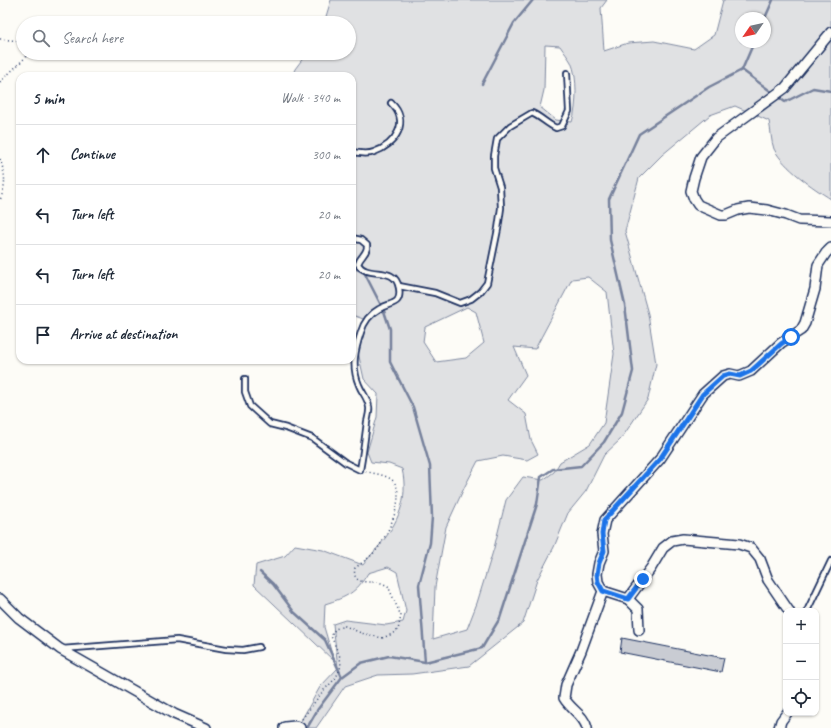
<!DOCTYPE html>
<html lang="en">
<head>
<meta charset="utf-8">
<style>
	body { margin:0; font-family:Caveat,sans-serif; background:#f6f6f7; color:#1f2937 }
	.controls { position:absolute; right:12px; bottom:12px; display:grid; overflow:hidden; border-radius:8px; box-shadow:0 1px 3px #0004 }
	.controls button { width:36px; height:36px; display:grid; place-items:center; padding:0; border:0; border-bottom:1px solid #e0e1e3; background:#fff; color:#1f2937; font:20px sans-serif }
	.compass { position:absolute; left:735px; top:12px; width:36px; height:36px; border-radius:50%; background:#fff; box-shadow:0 1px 3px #0004; rotate:236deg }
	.stop { position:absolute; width:12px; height:12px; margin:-9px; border:3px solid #1a73e8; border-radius:50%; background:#fff }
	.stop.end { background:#1a73e8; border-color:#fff; box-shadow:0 1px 4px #0008 }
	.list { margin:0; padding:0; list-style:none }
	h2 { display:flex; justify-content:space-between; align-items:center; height:52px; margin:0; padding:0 16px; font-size:17px }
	h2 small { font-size:13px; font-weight:400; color:#747a83 }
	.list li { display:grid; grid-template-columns:26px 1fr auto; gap:12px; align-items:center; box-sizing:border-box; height:60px; padding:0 16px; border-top:1px solid #e0e1e3 }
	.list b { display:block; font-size:15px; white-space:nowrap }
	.list em { font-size:13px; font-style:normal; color:#747a83 }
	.icon { flex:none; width:22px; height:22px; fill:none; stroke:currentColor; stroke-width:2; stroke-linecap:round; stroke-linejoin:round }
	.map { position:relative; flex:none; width:831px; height:728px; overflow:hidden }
	.search { position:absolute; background:#fff; box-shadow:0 1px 3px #0004; left:16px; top:16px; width:340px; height:44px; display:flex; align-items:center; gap:10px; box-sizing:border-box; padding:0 14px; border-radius:22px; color:#747a83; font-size:15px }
	.panel { position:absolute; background:#fff; box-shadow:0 1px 3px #0004; left:16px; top:72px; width:340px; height:292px; border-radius:12px }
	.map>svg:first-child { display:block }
</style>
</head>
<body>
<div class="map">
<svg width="831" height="728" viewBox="0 0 831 728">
	<rect width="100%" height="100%" fill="#fdfcf7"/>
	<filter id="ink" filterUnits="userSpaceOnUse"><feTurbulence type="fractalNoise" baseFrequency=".025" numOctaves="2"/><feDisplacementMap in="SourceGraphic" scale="8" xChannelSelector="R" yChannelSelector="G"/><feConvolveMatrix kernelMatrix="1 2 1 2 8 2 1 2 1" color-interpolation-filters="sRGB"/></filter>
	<g filter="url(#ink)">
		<path fill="#e0e1e3" stroke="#7e88a0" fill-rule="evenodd" d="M331,0H607L601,8L604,51L628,43L654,41L694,49L714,35L723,0H831V199C813,188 784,168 774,149C771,141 771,130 769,121L735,106L710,115L662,155L639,178L625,231L648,314L656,364L648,399L621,439L604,455L586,491L568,513L554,547L537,580L523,623L469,666L412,674L378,675L345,686L316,728H301L298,726L320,687L338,668L333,624L345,620L386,625L403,622L406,611L397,572L388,567L368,573C356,593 347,597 325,604L324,627L334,661L254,585L256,565L285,556L295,545L323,550L363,565C368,558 374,552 379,546C398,523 409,499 402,469L389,464L371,462L367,452L377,417L378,394L364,379L358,352L363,324L369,321L352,315V76H292L295,69L307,53H349V23H324ZM741,18H765V42H741ZM545,45L560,46C564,52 568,57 571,62C578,77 577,106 572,122L556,120L540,107L544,90ZM588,277L607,292L614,354L604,423L590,444L560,462L554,472L543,480L523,477L506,500L494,548L477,603L467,629L433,639L435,587L446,527L465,486L478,461L503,456L527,460L538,454L531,440L526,414L508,400L526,375L514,347L535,349L572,279ZM467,307L476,312L484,343L466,358L436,362L423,342L425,327Z"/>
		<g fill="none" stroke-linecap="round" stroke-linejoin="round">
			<g stroke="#76819c" stroke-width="2.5">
				<polyline points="765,18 773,0"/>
				<polyline points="754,42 742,70 773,93"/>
				<polyline points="482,84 514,23 533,0"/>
				<polyline points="777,96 785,102 813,88 831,91"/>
				<polyline points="352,267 364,272 384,311 390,329 390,362 413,407 430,466 432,517 430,543 419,585 425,662"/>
				<polyline points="260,572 273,584 294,612 325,640 342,677"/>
				<polyline points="307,728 318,709 342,677 361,663 389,656 425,662 482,648 500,618 537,504 541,477 553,469 581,466 604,442 622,412 633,371 625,305 610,240 609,199 639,134 709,87 742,70"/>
			</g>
		</g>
		<polygon fill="#c9ccd3" stroke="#1b2f5e" points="622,638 724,658 721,672 620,652"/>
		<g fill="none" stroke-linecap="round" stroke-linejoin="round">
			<g stroke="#1b2f5e" stroke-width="8">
				<g id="service">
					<path d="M352,152C360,153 367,155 374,152C395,145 411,122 391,103"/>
					<path d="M399,286L435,293L460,303L471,299L480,292L487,283L498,229L501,208L500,187L494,168V156L497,139L510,126L532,113C541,117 547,124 556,128L562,126L569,111L567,73"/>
					<path d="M245,379V392L250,406L270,424L286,428L312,438L346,463L360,470C363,454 365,438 367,422C368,417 370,411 369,407C368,398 362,393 359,385C351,366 355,350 361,332C364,322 370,314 379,309C390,302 402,306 399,288C395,264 367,280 358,264C360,256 368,254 367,245L361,240L352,238"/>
					<polyline points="807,611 831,561"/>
					<polyline points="62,649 177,640 226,649 243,650 259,647"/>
				</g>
			</g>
			<g stroke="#1b2f5e" stroke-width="12">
				<g id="minor">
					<polyline points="831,32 785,88 716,138 701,157 694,178 691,191 694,199 698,205 721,215 726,215 738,210 749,208 767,210 786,215 799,220 831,221"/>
					<polyline points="603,591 628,599"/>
					<polyline points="0,599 19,618 60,649 174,714 206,728"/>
					<polyline points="639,630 638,609 628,599 651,568 663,548 672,541 683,539 739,544 751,548 760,559 768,580 789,611"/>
					<path d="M587,728C584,715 571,710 564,698L566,685L581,651L603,591L598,582L597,574L599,563L604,551L602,534L605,520L660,459L703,394L723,376L730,374L739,376L751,371L781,343L801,330L805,323L815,289L818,265L826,253L831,248"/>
					<polyline points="779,728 781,721 787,713"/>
				</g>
			</g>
			<g stroke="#1b2f5e" stroke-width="14">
				<polyline id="tertiary" points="285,728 295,727 299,728"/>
			</g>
			<g stroke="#1b2f5e" stroke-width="1.5" stroke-dasharray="1 3" stroke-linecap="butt">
				<polyline points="0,39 19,41 23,44"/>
				<polyline points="0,82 27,56 27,53"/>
				<path d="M0,159C5,174 7,184 0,200"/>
				<path d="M302,719L323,691L336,678L341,666L340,657L331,636L335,629L345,626L361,633L382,638L390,635L398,630L401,616L388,586C384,584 380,582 375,582C364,582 352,583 355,568C363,562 372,556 378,548C388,534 408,493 392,480C385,474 373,474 365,471"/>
			</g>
			<use href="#service" stroke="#fdfcf7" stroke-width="4.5"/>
			<use href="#minor" stroke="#fdfcf7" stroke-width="9"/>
			<use href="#tertiary" stroke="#fdfcf7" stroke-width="11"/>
		</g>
	</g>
	<g fill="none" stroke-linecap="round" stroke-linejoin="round" filter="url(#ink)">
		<polyline stroke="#1a73e8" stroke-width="5" points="643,579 628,599 603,591 598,582 597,574 599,563 604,551 602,534 604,520 660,459 703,394 723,376 730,374 740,376 751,371 781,344 791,337"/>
	</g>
</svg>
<div class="controls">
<button>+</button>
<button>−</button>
<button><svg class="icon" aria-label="locate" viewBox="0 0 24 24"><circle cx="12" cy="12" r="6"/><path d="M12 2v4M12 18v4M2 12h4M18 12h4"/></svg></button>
</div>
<svg class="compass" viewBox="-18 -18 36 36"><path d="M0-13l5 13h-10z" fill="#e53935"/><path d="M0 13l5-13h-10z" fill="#747a83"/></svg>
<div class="stop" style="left:791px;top:337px"></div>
<div class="stop end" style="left:643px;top:579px"></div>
<div class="search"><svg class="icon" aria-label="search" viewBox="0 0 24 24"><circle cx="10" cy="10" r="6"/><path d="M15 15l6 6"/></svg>Search here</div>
<section class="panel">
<h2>5 min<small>Walk · 340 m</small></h2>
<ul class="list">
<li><svg class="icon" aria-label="ahead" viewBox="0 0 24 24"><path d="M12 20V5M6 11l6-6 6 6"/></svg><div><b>Continue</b></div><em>300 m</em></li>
<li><svg class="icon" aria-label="left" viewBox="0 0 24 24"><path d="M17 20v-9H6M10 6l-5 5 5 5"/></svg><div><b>Turn left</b></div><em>20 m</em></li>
<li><svg class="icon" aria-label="left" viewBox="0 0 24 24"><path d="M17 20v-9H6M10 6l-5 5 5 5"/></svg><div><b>Turn left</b></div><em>20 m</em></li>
<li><svg class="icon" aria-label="arrive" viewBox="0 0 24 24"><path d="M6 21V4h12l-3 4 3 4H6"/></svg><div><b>Arrive at destination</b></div></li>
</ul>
</section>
</div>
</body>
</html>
